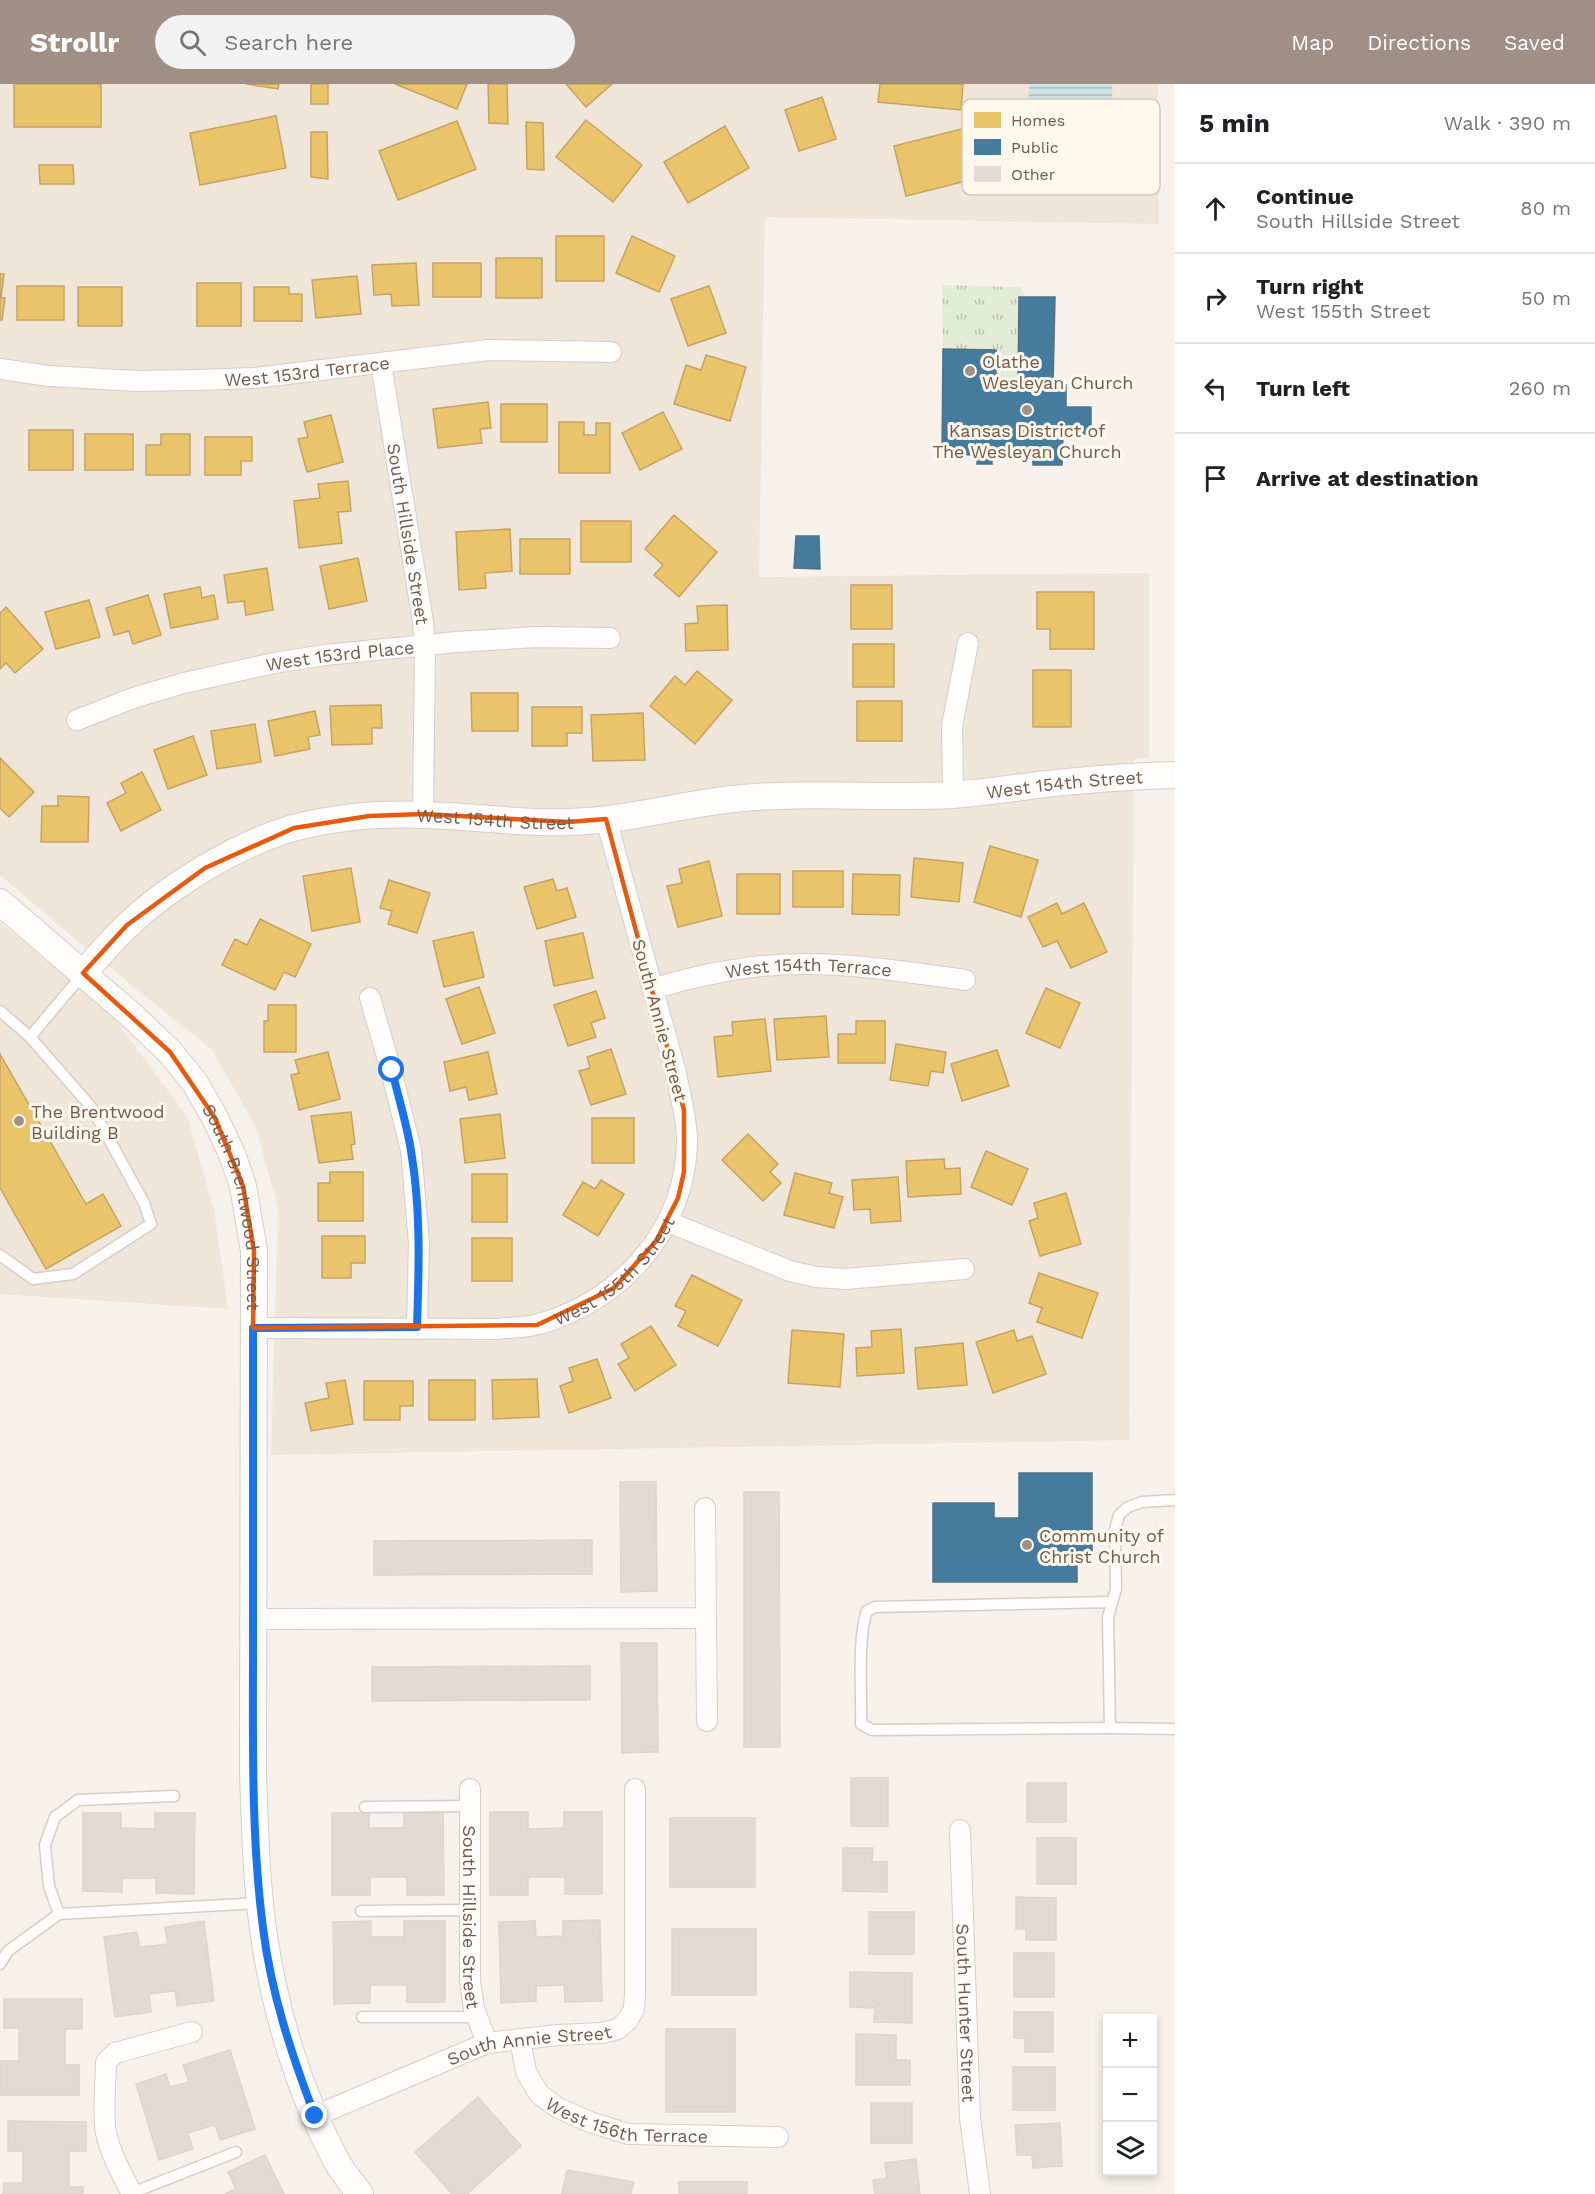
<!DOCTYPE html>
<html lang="en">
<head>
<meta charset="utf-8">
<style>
	body { margin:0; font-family:"Work Sans",sans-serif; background:#f2f2f2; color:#202124 }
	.controls { position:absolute; right:18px; bottom:18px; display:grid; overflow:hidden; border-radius:0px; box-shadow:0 3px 9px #0003 }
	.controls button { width:54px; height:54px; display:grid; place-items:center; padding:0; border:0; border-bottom:2px solid #e0e0e0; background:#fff; color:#202124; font:30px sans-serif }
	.stop { position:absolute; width:18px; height:18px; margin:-14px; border:4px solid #1a73e8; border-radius:50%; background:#fff }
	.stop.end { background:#1a73e8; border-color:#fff; box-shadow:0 2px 6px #0008 }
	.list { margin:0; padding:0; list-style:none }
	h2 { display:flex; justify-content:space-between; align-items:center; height:78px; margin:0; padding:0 24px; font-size:26px }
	h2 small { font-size:20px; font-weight:400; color:#757577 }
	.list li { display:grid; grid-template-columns:39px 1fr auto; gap:18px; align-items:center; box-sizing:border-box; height:90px; padding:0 24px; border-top:2px solid #e0e0e0 }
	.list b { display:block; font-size:22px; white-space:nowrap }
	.list p { margin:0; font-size:20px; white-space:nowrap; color:#757577 }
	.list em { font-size:20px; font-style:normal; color:#757577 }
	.icon { flex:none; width:33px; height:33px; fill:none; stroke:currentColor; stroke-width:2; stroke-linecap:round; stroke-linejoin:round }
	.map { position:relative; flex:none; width:1175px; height:2110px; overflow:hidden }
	header { display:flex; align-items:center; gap:36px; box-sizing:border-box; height:84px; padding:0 30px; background:#a08f84; color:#fff }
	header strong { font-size:28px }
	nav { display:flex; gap:33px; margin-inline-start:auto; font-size:21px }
	.search { width:420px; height:54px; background:#f2f2f2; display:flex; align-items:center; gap:15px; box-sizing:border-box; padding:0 21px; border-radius:33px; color:#757577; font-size:22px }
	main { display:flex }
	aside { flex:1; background:#fff }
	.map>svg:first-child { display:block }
</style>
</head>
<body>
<header>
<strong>Strollr</strong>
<div class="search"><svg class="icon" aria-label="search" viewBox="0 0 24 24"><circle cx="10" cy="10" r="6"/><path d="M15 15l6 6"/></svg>Search here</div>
<nav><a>Map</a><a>Directions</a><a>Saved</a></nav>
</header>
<main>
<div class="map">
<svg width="1175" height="2110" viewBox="0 0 1175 2110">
	<defs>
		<pattern id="park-tufts" width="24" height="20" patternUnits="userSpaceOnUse" patternTransform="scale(1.5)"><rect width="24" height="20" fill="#e3ecd6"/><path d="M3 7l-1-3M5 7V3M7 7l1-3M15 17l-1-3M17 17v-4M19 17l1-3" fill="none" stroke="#bcc2b0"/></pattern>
		<pattern id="water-rules" width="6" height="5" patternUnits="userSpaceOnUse" patternTransform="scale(1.5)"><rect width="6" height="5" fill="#cde3e5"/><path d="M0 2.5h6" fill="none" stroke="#abbbbc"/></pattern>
	</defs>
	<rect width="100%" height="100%" fill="#f6f2eb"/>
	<g fill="#efe5d8">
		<polygon points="0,0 1158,0 1159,140 765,133 759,493 1149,489 1149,674 1134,675 1129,1356 271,1371 278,1123 255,1041 212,966 76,856 0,791"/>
		<polygon points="0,838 111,930 187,1032 214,1126 228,1225 0,1210"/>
	</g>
	<polygon fill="url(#park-tufts)" points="942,201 1021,203 1025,213 1019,213 1018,301 996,301 996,266 943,265"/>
	<polygon fill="url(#water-rules)" points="1029,0 1112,0 1114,96 1026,85"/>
	<g fill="#e9c46a" stroke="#c5a461" stroke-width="1.5">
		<rect x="14" y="0" width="87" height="43"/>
		<polygon points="246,0 279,0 278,5"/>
		<rect x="311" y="0" width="17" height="20"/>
		<polygon points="395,0 467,0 457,25"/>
		<polygon points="488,0 507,0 508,40 489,39"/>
		<polygon points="566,0 612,0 586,23"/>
		<polygon points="880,0 963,0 961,26 878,18"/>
		<polygon points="822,13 836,55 799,67 785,26"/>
		<polygon points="276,32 286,84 200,101 190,49"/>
		<polygon points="586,36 642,81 613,118 556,73"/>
		<polygon points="457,37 476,85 398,116 379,67"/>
		<polygon points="526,38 543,39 544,86 527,85"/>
		<polygon points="725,42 749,84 688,119 664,78"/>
		<polygon points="974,42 986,92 906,112 894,62"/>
		<polygon points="311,48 327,48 328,95 311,93"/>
		<polygon points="39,81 73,81 74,100 40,100"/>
		<rect x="556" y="152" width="48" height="45"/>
		<polygon points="632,152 675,172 659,208 616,189"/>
		<rect x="496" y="174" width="46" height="40"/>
		<polygon points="416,179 419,221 392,222 391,210 374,211 372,181"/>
		<rect x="433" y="179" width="48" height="34"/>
		<polygon points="0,190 4,190 1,214 5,214 2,236 0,236"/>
		<polygon points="357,192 361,230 316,234 312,196"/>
		<rect x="197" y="199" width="44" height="43"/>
		<rect x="17" y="202" width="47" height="34"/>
		<polygon points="709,202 726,249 688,262 671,215"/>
		<rect x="78" y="203" width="44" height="39"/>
		<polygon points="254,203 289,203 289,210 302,210 302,237 254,237"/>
		<polygon points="706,271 746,283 730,337 674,320 686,281 701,286"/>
		<polygon points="488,318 491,344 480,345 482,359 438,364 433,325"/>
		<rect x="501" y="320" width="46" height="38"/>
		<polygon points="663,328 682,365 640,386 622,349"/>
		<polygon points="331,331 343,378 307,388 298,355 308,353 304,338"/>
		<polygon points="559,338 584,338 584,351 596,351 596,339 610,339 610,389 559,389"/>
		<rect x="29" y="346" width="44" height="40"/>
		<rect x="85" y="350" width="48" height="36"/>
		<polygon points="161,350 190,350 190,391 146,391 146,361 161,361"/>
		<polygon points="205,353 252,353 252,377 241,377 241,391 205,391"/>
		<polygon points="348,397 351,427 338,428 342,459 299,464 294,417 320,414 318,400"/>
		<polygon points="674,431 717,468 679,513 654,491 663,481 645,465"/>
		<rect x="581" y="437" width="50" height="41"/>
		<polygon points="510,445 512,487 485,489 486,504 459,506 456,448"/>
		<rect x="520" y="455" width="50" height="35"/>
		<polygon points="358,474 367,517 329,525 320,482"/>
		<polygon points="267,484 273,526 246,531 244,517 228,519 224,491"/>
		<rect x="851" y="501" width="41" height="44"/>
		<polygon points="200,503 202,514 214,511 218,535 171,544 164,510"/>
		<polygon points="1037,508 1094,508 1094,565 1050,565 1050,545 1037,545"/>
		<polygon points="148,511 161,551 133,560 129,547 114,551 106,524"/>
		<polygon points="89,516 100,553 56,565 45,528"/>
		<polygon points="727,521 728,566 686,567 685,540 698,539 697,522"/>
		<polygon points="6,523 43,565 15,589 6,579 0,585 0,529"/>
		<rect x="853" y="560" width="41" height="43"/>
		<rect x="1033" y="586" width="38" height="57"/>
		<polygon points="697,587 732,616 695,660 650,622 675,592 685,601"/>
		<polygon points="471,609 518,609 518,647 472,647"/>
		<rect x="857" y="617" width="45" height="40"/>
		<polygon points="381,621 382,644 372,644 372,660 332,661 330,622"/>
		<polygon points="532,623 582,623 582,649 567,649 567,662 532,662"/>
		<polygon points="315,627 320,651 308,653 310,665 275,672 268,637"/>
		<polygon points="643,629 645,676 593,677 591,631"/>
		<polygon points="255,640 261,678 217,685 211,647"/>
		<polygon points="193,652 207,691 168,705 154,666"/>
		<polygon points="0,674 34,708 9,733 0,724"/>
		<polygon points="142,688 161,726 121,747 107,719 126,709 121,699"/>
		<polygon points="58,712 89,713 88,758 41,758 42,722 58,722"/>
		<polygon points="990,762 1038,776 1021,833 974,818"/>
		<polygon points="914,774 963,779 959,818 911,813"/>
		<polygon points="709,777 722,832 678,843 667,802 682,799 679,785"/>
		<polygon points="351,784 360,838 312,847 303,792"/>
		<rect x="793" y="787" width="50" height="36"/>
		<rect x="737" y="790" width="43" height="40"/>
		<polygon points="853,790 900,791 899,831 852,830"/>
		<polygon points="553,795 557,807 567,804 576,833 537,845 524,803"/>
		<polygon points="389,796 430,809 417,849 388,840 392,827 380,824"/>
		<polygon points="1057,819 1062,830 1084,819 1107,868 1071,884 1057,857 1043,863 1028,833"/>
		<polygon points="260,835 311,860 295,893 284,888 275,906 222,881 235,855 247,861"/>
		<polygon points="473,848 484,893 444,903 433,857"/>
		<polygon points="583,849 593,894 554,902 545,857"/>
		<polygon points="479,903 495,949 462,960 446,915"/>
		<polygon points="1046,904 1080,919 1060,964 1026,949"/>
		<polygon points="596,907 605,934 591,939 596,953 568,962 554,921"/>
		<polygon points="268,921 296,921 296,968 264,968 264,937 268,937"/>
		<polygon points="826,932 829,973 777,976 774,935"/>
		<polygon points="765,935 771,987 718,993 714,953 733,951 732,938"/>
		<polygon points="856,937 885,937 885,979 838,979 838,950 856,950"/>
		<polygon points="896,960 946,968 943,989 931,987 928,1002 890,996"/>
		<polygon points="611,965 626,1010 591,1021 579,987 590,984 587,973"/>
		<polygon points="997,966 1009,1002 962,1017 951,980"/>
		<polygon points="328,968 340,1015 299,1026 291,991 299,989 295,976"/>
		<polygon points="488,968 497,1010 469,1016 466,1003 450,1007 444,978"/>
		<polygon points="0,970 86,1120 103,1110 121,1142 46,1185 0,1104"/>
		<polygon points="351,1028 355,1060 351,1061 353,1075 319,1079 311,1032"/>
		<polygon points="500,1030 505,1074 465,1079 460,1035"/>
		<rect x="592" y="1034" width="42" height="45"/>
		<polygon points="748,1050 778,1080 770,1088 781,1099 763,1117 722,1076"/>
		<polygon points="986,1067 1028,1085 1012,1121 971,1103"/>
		<polygon points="944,1075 945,1085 960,1084 961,1110 908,1113 906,1077"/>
		<polygon points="330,1088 363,1088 363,1137 318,1137 318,1099 330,1099"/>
		<polygon points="795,1089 832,1099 829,1109 843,1113 834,1144 784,1131"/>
		<rect x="472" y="1090" width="35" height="48"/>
		<polygon points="898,1093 901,1137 871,1139 870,1125 854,1126 852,1096"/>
		<polygon points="601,1096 624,1110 598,1152 563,1131 583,1098 595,1105"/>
		<polygon points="1066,1109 1081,1160 1040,1172 1029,1137 1038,1134 1034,1119"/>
		<polygon points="322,1152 365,1152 365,1179 351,1179 351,1194 322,1194"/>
		<rect x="472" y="1154" width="40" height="43"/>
		<polygon points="1039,1189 1098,1209 1082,1254 1037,1238 1042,1224 1029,1219"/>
		<polygon points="692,1191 742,1216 718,1262 678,1242 686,1227 675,1222"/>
		<polygon points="651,1242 676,1281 635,1307 618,1280 629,1274 621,1260"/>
		<polygon points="901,1245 904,1289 857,1292 856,1264 872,1263 871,1247"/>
		<polygon points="792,1246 844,1250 840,1303 788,1299"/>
		<polygon points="1014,1246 1017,1257 1032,1252 1046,1290 993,1309 976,1258"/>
		<polygon points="963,1259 967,1301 918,1305 915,1264"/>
		<polygon points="597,1275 611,1314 569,1329 560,1302 573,1297 569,1284"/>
		<polygon points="537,1295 539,1333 493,1335 492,1296"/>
		<polygon points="345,1296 353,1340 311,1347 305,1319 329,1314 326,1299"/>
		<rect x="429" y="1296" width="46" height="40"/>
		<polygon points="364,1297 413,1297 413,1322 400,1322 400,1336 364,1336"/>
	</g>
	<g fill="#457b9d" stroke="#527185" stroke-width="1.5">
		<polygon points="1019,213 1055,213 1053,301 1066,301 1066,323 1091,323 1091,350 1063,350 1062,381 1033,381 1033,373 992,373 992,380 977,380 977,371 942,370 943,265 996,266 996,301 1018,301"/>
		<polygon points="796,452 819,452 820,485 794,484"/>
		<polygon points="1019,1389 1092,1389 1092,1467 1077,1467 1077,1498 933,1498 933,1419 994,1419 994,1434 1019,1434"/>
	</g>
	<g fill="#e2dad3" stroke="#ded5cd" stroke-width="1.5">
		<polygon points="620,1398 656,1398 657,1507 621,1508"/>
		<polygon points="744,1408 779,1408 780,1663 744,1663"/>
		<polygon points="592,1456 592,1490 374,1491 374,1457"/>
		<polygon points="621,1559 657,1559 658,1668 622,1669"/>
		<polygon points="590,1582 590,1616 372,1617 372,1583"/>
		<rect x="851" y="1694" width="37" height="48"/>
		<rect x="1027" y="1699" width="39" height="39"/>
		<polygon points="404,1728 443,1728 444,1811 407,1811 407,1793 370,1793 370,1811 332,1811 332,1729 369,1729 369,1744 404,1744"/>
		<polygon points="490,1728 528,1728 528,1745 564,1744 564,1728 602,1728 602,1810 565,1810 565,1793 528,1793 528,1811 490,1811"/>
		<polygon points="83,1729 121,1729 121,1744 155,1745 155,1729 195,1729 194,1810 156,1809 156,1794 122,1794 122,1808 83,1807"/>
		<rect x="670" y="1734" width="85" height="69"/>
		<rect x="1037" y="1754" width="39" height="46"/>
		<polygon points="843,1764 873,1764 872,1778 887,1778 887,1808 843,1807"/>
		<polygon points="1016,1813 1056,1814 1056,1856 1026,1856 1026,1845 1016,1845"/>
		<rect x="869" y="1828" width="45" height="42"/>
		<polygon points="600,1836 602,1917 565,1918 564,1901 536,1902 536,1917 501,1919 499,1838 535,1837 536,1853 563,1852 563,1837"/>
		<polygon points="204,1837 214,1917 177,1922 175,1907 149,1910 151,1928 115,1933 104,1853 137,1848 140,1863 168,1860 165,1843"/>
		<polygon points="371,1837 371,1853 404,1853 404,1837 445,1837 445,1918 407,1918 407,1901 370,1901 370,1919 334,1920 333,1838"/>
		<rect x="672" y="1845" width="84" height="66"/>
		<rect x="1014" y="1869" width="40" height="44"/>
		<polygon points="850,1888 912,1889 912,1939 874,1938 875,1924 850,1923"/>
		<polygon points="4,1915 82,1915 82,1945 65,1945 65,1981 79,1981 79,2011 0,2011 0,1977 19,1977 19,1944 4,1944"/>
		<polygon points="1014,1928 1053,1928 1053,1968 1025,1968 1025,1954 1014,1954"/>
		<rect x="666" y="1945" width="69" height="83"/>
		<polygon points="856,1950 896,1951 896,1976 910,1976 910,2001 856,2001"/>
		<polygon points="230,1966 255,2045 220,2056 215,2041 188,2049 193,2065 159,2076 136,2000 166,1990 170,2003 189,1998 183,1981"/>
		<rect x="1013" y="1983" width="42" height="43"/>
		<polygon points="478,2013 521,2062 467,2110 452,2110 415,2068"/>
		<rect x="871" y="2019" width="41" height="40"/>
		<polygon points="8,2037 86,2038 86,2067 69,2067 69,2103 83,2103 83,2110 3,2110 4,2099 23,2099 23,2067 8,2067"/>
		<polygon points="1060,2039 1062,2082 1033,2084 1032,2071 1017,2071 1015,2041"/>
		<polygon points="265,2071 284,2110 225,2110 236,2105 228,2088"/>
		<polygon points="916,2075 920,2110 875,2110 873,2096 887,2094 885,2079"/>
		<polygon points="567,2086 634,2098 631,2110 562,2110"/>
		<rect x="679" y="2098" width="68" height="12"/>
	</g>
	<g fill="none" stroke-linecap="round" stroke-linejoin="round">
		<g stroke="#d4cec8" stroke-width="13">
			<g id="service">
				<polyline points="0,927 30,953 92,1024 144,1119 151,1140 73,1190 33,1195 0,1171"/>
				<polyline points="30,953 83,890"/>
				<polyline points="1175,1416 1142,1418 1128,1423 1119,1431 1115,1446 1116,1505 1108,1533 1110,1644 1175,1645"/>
				<path d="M1110,1644L872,1646L861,1640C862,1610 857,1554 867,1527L875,1523L1112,1518"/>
				<polyline points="174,1712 78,1716 55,1733 45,1761 49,1802 59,1830 259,1819"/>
				<polyline points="365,1723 470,1722"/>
				<polyline points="361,1827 470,1826"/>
				<polyline points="0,1880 8,1867 59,1830"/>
				<polyline points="362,1933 477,1933"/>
				<polyline points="132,2109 236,2068"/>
			</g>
		</g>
		<g stroke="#d4cec8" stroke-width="22">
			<g id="minor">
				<path id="s1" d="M381,280L423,538L425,562L423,730"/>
				<path id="s2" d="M0,285L49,292L137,297L196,296L254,294L488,266L611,268"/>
				<path id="s3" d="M77,636L133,614L184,599L274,579L325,571L457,558L537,553L610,554"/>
				<polyline points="953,711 952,642 968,559"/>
				<path id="s4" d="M652,905C679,897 706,890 733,886C810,872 889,885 965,896"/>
				<polyline points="370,914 391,986 411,1066 419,1159 417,1243"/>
				<polyline points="668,1138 790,1187 816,1193 845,1195 964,1185"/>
				<path id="s5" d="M253,1244L498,1245C512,1243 526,1244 539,1240C622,1217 686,1145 687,1057C687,1035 680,1011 676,989L606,735"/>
				<polyline points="706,1534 707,1637"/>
				<polyline points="253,1535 706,1534 705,1424"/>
				<path id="s6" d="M470,1705V1897L474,1925L487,1959"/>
				<path id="s7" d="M960,1746L970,2034L980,2110"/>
				<path id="s8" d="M520,1955L526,1988L539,2010L558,2024L590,2038L628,2050L778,2053"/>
				<path id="s9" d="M315,2032L487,1959L558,1951L602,1949L618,1945L628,1936L634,1925L635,1910V1705"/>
				<path d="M132,2110C122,2090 111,2071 106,2049C102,2026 106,2001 106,1978L115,1969L192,1948"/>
			</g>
		</g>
		<g stroke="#d4cec8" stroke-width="28">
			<g id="tertiary">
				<path id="s10" d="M0,818L130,930L170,968L195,999L215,1034L232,1070L243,1102L254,1167L253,1690C255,1742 256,1794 263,1845C274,1924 298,2006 336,2076C342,2088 352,2099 360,2110"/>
				<path id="s11" d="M83,889C97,874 111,857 126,843C168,802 238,760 293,744C335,733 382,729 425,731C472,732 520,740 568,738C624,737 678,721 733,715C805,707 879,715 952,711C980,709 1009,705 1037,701C1083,696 1129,692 1175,691"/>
			</g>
		</g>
		<use href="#service" stroke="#fefdfc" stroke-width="10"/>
		<use href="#minor" stroke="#fefdfc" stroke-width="20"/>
		<use href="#tertiary" stroke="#fefdfc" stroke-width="26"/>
	</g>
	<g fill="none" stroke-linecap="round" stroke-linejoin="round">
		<path stroke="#1a73e8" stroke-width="8" d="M315,2032C292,1972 271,1909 263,1844C251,1751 253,1656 253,1562C253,1456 253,1350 253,1244L417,1243C419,1184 421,1125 411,1067C407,1040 398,1013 392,986"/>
	</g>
	<path fill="none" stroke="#e8590c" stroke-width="4.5" stroke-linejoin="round" d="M423,730L568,738L606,735L684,1026V1088L678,1114L656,1157L614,1204L537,1241L253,1244L254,1167L243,1102L215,1034L170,968L83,889L127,841L205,784L294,744L369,732Z"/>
	<g fill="#a08f84" stroke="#fef7ec" stroke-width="2">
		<circle cx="970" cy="287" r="6"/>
		<circle cx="1027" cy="326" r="6"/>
		<circle cx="19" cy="1037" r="6"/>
		<circle cx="1027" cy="1461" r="6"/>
	</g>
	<g text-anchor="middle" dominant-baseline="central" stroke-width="6" stroke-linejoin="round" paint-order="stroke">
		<g font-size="18" fill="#725a4c" stroke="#fef7ec" text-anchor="start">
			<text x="982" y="277">Olathe<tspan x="982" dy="21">Wesleyan Church</tspan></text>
			<text x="1027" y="346" text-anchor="middle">Kansas District of<tspan x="1027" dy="21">The Wesleyan Church</tspan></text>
			<text x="31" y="1027">The Brentwood<tspan x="31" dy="21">Building B</tspan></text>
			<text x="1039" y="1451">Community of<tspan x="1039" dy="21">Christ Church</tspan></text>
		</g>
		<g font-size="18" fill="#725a4c" stroke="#fef7ec">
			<text stroke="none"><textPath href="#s2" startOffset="308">West 153rd Terrace</textPath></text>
			<text stroke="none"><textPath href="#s1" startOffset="172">South Hillside Street</textPath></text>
			<text stroke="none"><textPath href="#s3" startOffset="272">West 153rd Place</textPath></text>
			<text stroke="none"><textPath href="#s11" startOffset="1034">West 154th Street</textPath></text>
			<text stroke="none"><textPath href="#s11" startOffset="462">West 154th Street</textPath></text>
			<text stroke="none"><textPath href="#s4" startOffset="159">West 154th Terrace</textPath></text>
			<text transform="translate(660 936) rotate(75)">South Annie Street</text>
			<text stroke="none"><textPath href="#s10" startOffset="399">South Brentwood Street</textPath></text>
			<text stroke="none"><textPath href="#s5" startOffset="381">West 155th Street</textPath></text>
			<text stroke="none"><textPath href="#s6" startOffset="128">South Hillside Street</textPath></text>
			<text stroke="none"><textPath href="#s7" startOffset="183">South Hunter Street</textPath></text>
			<text stroke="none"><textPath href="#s9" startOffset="228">South Annie Street</textPath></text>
			<text stroke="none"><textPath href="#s8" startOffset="154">West 156th Terrace</textPath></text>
		</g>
	</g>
	<rect x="962" y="15" width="198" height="96" rx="9" fill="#fef7ec" stroke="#d4c8bc" stroke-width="1.5"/>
	<rect x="974" y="28" width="27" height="16" fill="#e9c46a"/>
	<rect x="974" y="55" width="27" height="16" fill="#457b9d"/>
	<rect x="974" y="82" width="27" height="16" fill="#e2dad3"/>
	<g font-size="16" fill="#725a4c">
		<text x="1011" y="42">Homes</text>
		<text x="1011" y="69">Public</text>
		<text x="1011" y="96">Other</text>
	</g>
</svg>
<div class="controls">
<button>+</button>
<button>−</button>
<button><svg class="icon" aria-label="layers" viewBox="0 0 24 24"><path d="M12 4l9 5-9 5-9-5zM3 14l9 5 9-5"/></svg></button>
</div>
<div class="stop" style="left:392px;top:986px"></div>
<div class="stop end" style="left:315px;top:2032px"></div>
</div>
<aside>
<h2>5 min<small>Walk · 390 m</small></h2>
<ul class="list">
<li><svg class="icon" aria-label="ahead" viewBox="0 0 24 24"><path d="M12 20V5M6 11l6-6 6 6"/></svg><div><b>Continue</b><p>South Hillside Street</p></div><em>80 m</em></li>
<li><svg class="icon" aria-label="right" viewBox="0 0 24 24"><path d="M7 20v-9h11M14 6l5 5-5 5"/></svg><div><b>Turn right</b><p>West 155th Street</p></div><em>50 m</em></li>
<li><svg class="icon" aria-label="left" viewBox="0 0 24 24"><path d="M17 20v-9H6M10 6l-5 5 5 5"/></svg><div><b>Turn left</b></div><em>260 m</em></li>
<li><svg class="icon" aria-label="arrive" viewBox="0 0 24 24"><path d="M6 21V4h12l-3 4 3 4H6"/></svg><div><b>Arrive at destination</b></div></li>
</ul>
</aside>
</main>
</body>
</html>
